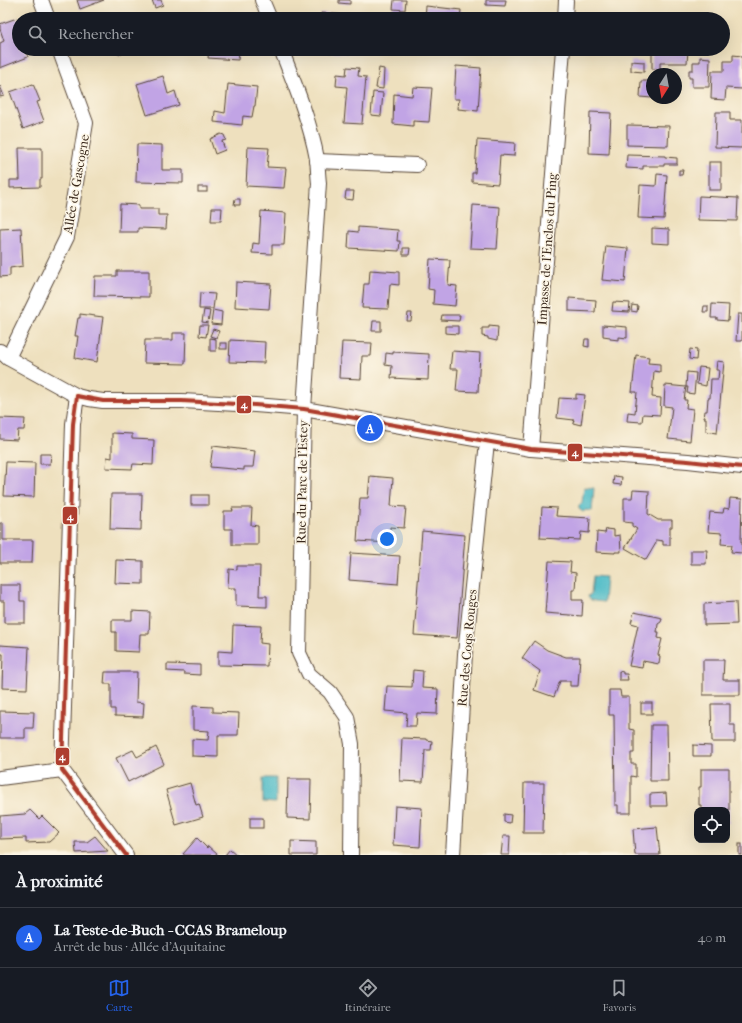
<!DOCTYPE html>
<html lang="fr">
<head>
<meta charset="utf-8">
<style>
	body { margin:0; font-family:"IM FELL French Canon",serif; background:#20242c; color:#f1f3f6 }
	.controls { position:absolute; right:12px; bottom:12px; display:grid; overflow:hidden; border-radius:8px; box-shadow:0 4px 16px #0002 }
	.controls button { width:36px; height:36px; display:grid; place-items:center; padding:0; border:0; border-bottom:1px solid #363941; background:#171b24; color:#f1f3f6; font:20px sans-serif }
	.compass { position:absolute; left:646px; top:68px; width:36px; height:36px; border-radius:50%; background:#171b24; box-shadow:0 4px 16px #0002; rotate:191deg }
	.you { position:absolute; left:387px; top:539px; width:14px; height:14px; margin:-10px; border:3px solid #fff; border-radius:50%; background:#1a73e8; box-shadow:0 0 0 6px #1a73e833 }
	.badge { display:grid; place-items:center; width:26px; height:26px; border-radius:50%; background:#2563eb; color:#fff; font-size:13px; font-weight:700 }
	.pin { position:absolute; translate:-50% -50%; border:2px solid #fff; box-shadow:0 1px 4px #0006 }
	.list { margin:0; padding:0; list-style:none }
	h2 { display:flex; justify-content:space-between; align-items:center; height:52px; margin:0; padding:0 16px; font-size:17px }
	h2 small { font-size:13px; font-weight:400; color:#9ea1a6 }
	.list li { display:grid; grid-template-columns:26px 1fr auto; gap:12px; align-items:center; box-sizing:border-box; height:60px; padding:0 16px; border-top:1px solid #363941 }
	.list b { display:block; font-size:15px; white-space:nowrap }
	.list p { margin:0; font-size:13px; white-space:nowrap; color:#9ea1a6 }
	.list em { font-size:13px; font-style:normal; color:#9ea1a6 }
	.icon { flex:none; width:22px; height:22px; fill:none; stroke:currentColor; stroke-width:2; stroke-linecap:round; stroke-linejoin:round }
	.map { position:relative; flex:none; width:742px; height:855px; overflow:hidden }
	.search { position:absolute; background:#171b24; box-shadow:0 4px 16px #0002; left:12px; right:12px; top:12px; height:44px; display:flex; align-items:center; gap:10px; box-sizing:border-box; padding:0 14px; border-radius:22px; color:#9ea1a6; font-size:15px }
	.sheet { height:112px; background:#171b24 }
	nav { display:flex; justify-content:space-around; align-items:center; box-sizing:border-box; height:56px; border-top:1px solid #363941; background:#171b24; font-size:11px; color:#9ea1a6 }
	nav a { display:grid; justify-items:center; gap:2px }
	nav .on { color:#2563eb }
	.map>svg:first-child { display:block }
</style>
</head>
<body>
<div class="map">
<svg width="742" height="855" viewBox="0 0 742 855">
	<rect width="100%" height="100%" fill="#fcf5e5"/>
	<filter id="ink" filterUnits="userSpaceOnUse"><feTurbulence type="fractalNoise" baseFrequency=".025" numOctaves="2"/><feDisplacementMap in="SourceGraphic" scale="8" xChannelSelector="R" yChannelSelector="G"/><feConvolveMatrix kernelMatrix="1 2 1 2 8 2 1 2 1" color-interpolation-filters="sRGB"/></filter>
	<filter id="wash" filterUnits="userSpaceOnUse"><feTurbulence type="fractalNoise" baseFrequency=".012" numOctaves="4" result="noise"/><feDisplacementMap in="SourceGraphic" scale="16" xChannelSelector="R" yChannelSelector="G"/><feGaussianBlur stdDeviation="0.9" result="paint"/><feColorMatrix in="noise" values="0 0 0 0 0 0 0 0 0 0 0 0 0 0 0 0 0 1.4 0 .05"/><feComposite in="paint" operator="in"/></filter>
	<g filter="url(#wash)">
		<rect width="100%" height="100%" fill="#eee0be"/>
		<g fill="#4ebbc7" stroke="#447272">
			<polygon points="584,487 594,488 592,511 586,510 583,512 579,509 579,505 582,503"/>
			<path d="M593,576L606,577L604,602C598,601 589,602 588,596L591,594Z"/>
			<polygon points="263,778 276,778 276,803 263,802"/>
		</g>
		<g id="blocks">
			<g fill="#c1a4e5">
				<polygon points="77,0 104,0 80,9"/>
				<polygon points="152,0 161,0 163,5 155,8"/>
				<polygon points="339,0 350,0 350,4 339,3"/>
				<polygon points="394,0 406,0 405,10 393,9"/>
				<polygon points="486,0 506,0 505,6 486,5"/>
				<polygon points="426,6 461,10 460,19 425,19"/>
				<polygon points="321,13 347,15 347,19 320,19"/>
				<polygon points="128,15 130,19 118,19"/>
				<polygon points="659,16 668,16 711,17 711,19 659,19"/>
				<polygon points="17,18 19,23 19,49 25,49 28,57 0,68 0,43 4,41 0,29 0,24"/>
				<polygon points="117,49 132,49 119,55"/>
				<polygon points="209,49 250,49 250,52 239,51 238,60 208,58"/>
				<polygon points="319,49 356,49 356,54 319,52"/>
				<polygon points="505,49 514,49 507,53"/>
				<polygon points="652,51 688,51 687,63 660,63 660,69 652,69"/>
				<polygon points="733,55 742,56 742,89 726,88 725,100 711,99 712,71 724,71 724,61 733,61"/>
				<polygon points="700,57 710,58 709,87 692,87 692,78 689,78 689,70 693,70 693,62 700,62"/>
				<polygon points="631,61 644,62 644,72 631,71"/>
				<polygon points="456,66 481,68 478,111 458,109 459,99 454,99"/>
				<polygon points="347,67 359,68 358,76 366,77 362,124 344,123 347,87 336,86 337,74 346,75"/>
				<polygon points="379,68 384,69 383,89 376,88"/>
				<polygon points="163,76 168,94 175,91 179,105 147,115 137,84"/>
				<polygon points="641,81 652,81 652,98 640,97"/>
				<polygon points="33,84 40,101 37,102 44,121 23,129 10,92"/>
				<polygon points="228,84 257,87 255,106 254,106 252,117 243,116 242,125 214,122 215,111 225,113"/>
				<polygon points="0,86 4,96 0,97"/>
				<polygon points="413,87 432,88 429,122 413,121 413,126 393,124 394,94 412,96"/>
				<polygon points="373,92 383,93 381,116 371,115"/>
				<polygon points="590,112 611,113 609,154 589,153"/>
				<polygon points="716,112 730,112 730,120 742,120 742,148 715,147"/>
				<polygon points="627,125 669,126 668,146 627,145"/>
				<polygon points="221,134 224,135 226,140 222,141 225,150 215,154 210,139"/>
				<polygon points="477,140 515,143 514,156 500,155 498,184 472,182 472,173 475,173"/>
				<polygon points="137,144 162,145 162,170 183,170 183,183 136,182"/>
				<polygon points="248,147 269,148 267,167 286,168 284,188 246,186"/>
				<polygon points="19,148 42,148 42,179 40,179 40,187 10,188 10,180 20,180"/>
				<polygon points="627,155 665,156 665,157 677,158 677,164 664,164 664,166 643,166 643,169 626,168"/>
				<rect x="709" y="162" width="12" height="28"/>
				<polygon points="679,170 683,170 682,175 679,175"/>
				<polygon points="657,174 667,175 664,219 638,218 640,185 656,186"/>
				<rect x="198" y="187" width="9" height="5"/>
				<polygon points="346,191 354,191 353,200 345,199"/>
				<polygon points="699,196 738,198 737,221 698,220"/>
				<polygon points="235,199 240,199 240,205 234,205"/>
				<polygon points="120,204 139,205 139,209 158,209 158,215 167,215 166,229 138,228 138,232 119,232"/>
				<polygon points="473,205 500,207 497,249 470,248"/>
				<polygon points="212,208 222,208 221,221 211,221"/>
				<polygon points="261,211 286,213 284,245 272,245 272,254 252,253 253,243 259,244"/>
				<polygon points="358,227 398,230 397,241 400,241 399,251 348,248 349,231 358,232"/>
				<polygon points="21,228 23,266 10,268 10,276 0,277 0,229"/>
				<polygon points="652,228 669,229 669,244 652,243"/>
				<polygon points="606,246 628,248 625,282 602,280"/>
				<polygon points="403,248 410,248 409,255 403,255"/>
				<polygon points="430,259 450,260 448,285 457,286 455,306 433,304 434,290 428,289"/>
				<polygon points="370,270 399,272 399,285 390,284 388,309 362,308 364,284 369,284"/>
				<polygon points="117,271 149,271 149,297 94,296 95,276 117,276"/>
				<polygon points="236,282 271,284 269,309 235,307"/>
				<polygon points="200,293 215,294 213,309 199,309"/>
				<polygon points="569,298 596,300 595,312 569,311"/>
				<polygon points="613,302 630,303 629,312 612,311"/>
				<polygon points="712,304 729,305 728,321 717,320 717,318 711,318"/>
				<polygon points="632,305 638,306 637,312 631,311"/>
				<polygon points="704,306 708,306 708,312 703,312"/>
				<polygon points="204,310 210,311 208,323 202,322"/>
				<polygon points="213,310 222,312 221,325 211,324"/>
				<polygon points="408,313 412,313 411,321 407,321"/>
				<polygon points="80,314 103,317 97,362 75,358 78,336 75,336 78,318 80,318"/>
				<polygon points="738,314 742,314 742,341 736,341"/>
				<polygon points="442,315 460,315 459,321 441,320"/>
				<polygon points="373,321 381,321 381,331 372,331"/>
				<polygon points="200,325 208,325 206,337 199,336"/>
				<polygon points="603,325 627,327 627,338 619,337 619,340 610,339 610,337 603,336"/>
				<polygon points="445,326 458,326 458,334 445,333"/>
				<polygon points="489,326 498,327 497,341 488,339 488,337 482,336 482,328 489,328"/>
				<polygon points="213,329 219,331 216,338 210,336"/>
				<polygon points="173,333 186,333 185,364 144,363 145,340 173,340"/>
				<polygon points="210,338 216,339 216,351 210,351"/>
				<polygon points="585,339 589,339 589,347 584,346"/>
				<polygon points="230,340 265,342 264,363 229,362"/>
				<polygon points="342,342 372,343 371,356 362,356 361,379 339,378 340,358 341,358"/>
				<rect x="220" y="343" width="7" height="6"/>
				<polygon points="690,349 697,350 696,360 689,359"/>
				<polygon points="452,351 480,353 478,392 456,391 458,369 450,369"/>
				<polygon points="393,352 429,354 428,380 391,378 392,366 385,365 386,353 393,354"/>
				<polygon points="636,355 649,357 648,363 660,364 660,372 654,371 652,397 661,398 660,415 643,414 642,422 627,421 628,412 635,413 637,392 632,392"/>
				<polygon points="717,361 724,362 717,433 706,431 706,418 704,418 705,411 707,411 708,398 710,398 711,379 718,379 719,370 716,370"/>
				<polygon points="699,367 708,368 706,386 697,384"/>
				<polygon points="687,372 696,373 694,394 687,393 688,387 686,387"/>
				<polygon points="665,385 686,387 684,400 687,400 686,408 693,409 690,441 668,439 672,407 664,406"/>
				<polygon points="576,394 585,395 581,425 573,423 574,420 557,418 559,398 576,399"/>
				<polygon points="0,418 25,419 24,430 18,430 17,440 0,439"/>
				<polygon points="112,433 132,434 132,439 154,440 153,465 133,464 132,469 106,468 107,457 112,458"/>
				<polygon points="213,446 255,451 253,467 244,467 244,470 210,467"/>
				<polygon points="40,454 51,454 50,464 40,464"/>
				<polygon points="6,462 35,463 34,497 4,496"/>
				<polygon points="370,476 393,478 391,506 406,507 404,528 390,527 389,543 357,541 360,498 368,498"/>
				<polygon points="614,476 622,477 621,485 613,484"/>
				<polygon points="633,490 649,491 648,514 658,520 672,520 672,527 670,527 670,545 663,545 663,541 656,540 656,543 646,560 625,548 637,529 632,526 632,523 624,522 624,498 632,498"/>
				<polygon points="111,494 142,494 141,530 110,529"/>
				<rect x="191" y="495" width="17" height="10"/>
				<polygon points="730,498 742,499 741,542 742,542 742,553 731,552 732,545 721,544 722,533 708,532 710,512 723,513 724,508 729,509"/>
				<polygon points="542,507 557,508 556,516 590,518 589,533 581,532 580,540 540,538"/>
				<polygon points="232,508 252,508 251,525 258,526 258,545 232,545 232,529 224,529 224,511 233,511"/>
				<polygon points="0,523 3,523 3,540 33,540 32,563 0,563"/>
				<polygon points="606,529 614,530 614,536 620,535 621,552 615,552 615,553 596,552 597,532 605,533"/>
				<polygon points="422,531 465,535 457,638 414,635"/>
				<polygon points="691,550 707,550 706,564 691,564"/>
				<polygon points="351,553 400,556 398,584 349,580"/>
				<polygon points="116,560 143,561 143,584 115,583"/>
				<polygon points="549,561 571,562 570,572 576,573 575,590 572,590 572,600 583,600 582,616 545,613"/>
				<polygon points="237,566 260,566 259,596 267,596 267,607 236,606 236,588 228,588 229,569 237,570"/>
				<polygon points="0,585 20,585 20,601 25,601 25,623 4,623 4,601 0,601"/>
				<polygon points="736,602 737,624 704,625 704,604"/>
				<polygon points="132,611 150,612 149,634 140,634 139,652 116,651 116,632 112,632 112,620 132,620"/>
				<polygon points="634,612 662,618 661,622 658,624 657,632 659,632 658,638 662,639 658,655 660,656 659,664 643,661 642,668 629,666 638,625 631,623"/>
				<polygon points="233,625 261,626 260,643 268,644 267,666 218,665 218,651 232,652"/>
				<polygon points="534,641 547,650 566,657 580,657 578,686 570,686 570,681 560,681 554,697 534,690 540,671 522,658"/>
				<polygon points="0,645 29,647 27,689 2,688 3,654 0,654"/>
				<polygon points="703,660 724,660 723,680 740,680 740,695 703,695"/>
				<polygon points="167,664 200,665 200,675 184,674 184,672 167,671"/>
				<polygon points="413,670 423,671 422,688 438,689 437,714 417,713 416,726 406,726 407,713 385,711 387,686 412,687"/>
				<polygon points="619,671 623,672 623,674 627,674 628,680 619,680"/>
				<polygon points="105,672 137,672 136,702 144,703 143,717 115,716 115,709 111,709 111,684 104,684"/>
				<polygon points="609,690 620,690 621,697 629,697 629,729 634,730 634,753 631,753 631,764 636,764 636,777 631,776 631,813 618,813 618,805 615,805 614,715 609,715"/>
				<rect x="641" y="703" width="11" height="11"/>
				<polygon points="711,704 730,704 730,725 735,725 735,742 712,742"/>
				<polygon points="193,706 213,707 213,712 239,713 238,735 218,735 218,757 192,756 192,739 208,740 209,731 193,730"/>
				<polygon points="0,711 34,712 33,728 25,728 25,738 0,738"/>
				<polygon points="651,725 667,725 668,781 650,781"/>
				<polygon points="402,738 426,739 426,740 432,741 431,750 425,750 423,782 400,781"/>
				<polygon points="693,745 711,746 711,756 693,756"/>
				<polygon points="156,747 164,764 128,782 116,758 133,750 137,757"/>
				<polygon points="701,769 729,769 729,823 727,823 727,810 701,810 701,805 699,805 699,787 701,787"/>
				<polygon points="288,779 311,779 310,819 287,818"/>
				<polygon points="190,783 196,805 199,804 203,817 176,825 166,790"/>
				<polygon points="524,783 544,783 543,833 523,833"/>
				<polygon points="666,793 667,806 650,806 650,794"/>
				<polygon points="395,806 422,808 420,847 393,845"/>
				<polygon points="30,810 39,819 42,816 59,833 49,842 26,843 26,838 0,839 0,816 25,814"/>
				<polygon points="504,814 511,815 510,823 504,822"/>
				<rect x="250" y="818" width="13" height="10"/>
				<polygon points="657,827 660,855 635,855 633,829"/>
				<polygon points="95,836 108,851 76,853 75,842 87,842"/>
				<polygon points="503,836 510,836 509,855 501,855"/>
				<polygon points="197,838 207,848 208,846 218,855 185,855 183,854"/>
				<polygon points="291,841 316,842 316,855 291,855"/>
				<rect x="739" y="844" width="3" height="11"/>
				<polygon points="230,849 237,855 225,855"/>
			</g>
		</g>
	</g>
	<g filter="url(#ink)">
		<use href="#blocks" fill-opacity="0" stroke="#564536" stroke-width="1"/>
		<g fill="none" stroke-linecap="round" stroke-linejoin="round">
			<g stroke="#564536" stroke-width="16">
				<g id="minor">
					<polyline points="41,0 48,19"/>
					<polyline points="262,0 270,19"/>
					<polyline points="565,19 566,0"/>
					<path d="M281,49C295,85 310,121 317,159C318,167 318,175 319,183L304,409L299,653L309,674L330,692L347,717L352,744L351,855"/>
					<polyline points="317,161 417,165"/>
					<polyline points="0,351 8,358 77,396 89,399 103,401 182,401 255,405 304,409 531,449 688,461 742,467"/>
					<polyline points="8,358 67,237 86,123 59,49"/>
					<polyline points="77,396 73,424 62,770 126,855"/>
					<polyline points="531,449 563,49"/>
					<polyline points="0,778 62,770"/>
					<polyline points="453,855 465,654 487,442"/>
				</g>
			</g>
			<use href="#minor" stroke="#fff" stroke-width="14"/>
			<g stroke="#fcf5e5" stroke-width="7">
				<g id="bus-1">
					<polyline points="77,396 103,401 182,401 255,405 304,409 531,449 688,461 742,467"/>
					<polyline points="77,396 73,424 62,770 126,855"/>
				</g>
			</g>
			<use href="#bus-1" stroke="#ae3e2f" stroke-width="4"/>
		</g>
	</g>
	<g text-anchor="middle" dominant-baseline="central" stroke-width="3" stroke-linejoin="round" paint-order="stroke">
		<g font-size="13" fill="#3b2a1e" stroke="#fcf5e5">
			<text transform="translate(76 184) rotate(-80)">Allée de Gascogne</text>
			<text transform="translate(547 249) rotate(-86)">Impasse de l'Enclos du Ping</text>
			<text transform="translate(302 482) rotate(-89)">Rue du Parc de l'Estey</text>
			<text transform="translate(467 648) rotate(-85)">Rue des Coqs Rouges</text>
		</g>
	</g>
	<g stroke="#fcf5e5" stroke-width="1.5">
		<rect x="236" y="395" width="16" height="19" rx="4" fill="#ae3e2f"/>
		<rect x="567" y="443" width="16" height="19" rx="4" fill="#ae3e2f"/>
		<rect x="62" y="506" width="16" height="19" rx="4" fill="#ae3e2f"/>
		<rect x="55" y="747" width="15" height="19" rx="4" fill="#ae3e2f"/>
	</g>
	<g font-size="11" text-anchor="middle" font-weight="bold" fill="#fff">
		<text x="244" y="408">4</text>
		<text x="575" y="456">4</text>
		<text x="70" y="520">4</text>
		<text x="62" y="760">4</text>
	</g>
</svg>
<div class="controls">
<button><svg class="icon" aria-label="locate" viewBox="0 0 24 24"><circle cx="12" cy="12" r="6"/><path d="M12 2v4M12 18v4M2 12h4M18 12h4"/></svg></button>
</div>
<svg class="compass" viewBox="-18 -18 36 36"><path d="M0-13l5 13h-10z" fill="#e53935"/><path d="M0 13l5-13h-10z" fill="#9ea1a6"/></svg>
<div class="you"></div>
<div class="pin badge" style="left:370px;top:428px">A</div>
<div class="search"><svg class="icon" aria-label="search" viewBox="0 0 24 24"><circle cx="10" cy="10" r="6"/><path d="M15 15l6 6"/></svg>Rechercher</div>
</div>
<section class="sheet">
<h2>À proximité<small></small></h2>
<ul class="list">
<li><span class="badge">A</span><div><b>La Teste-de-Buch - CCAS Brameloup</b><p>Arrêt de bus · Allée d'Aquitaine</p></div><em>40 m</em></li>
</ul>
</section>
<nav>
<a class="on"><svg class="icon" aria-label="map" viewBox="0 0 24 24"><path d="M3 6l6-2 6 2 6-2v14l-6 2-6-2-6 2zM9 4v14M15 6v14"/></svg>Carte</a>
<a><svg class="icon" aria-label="directions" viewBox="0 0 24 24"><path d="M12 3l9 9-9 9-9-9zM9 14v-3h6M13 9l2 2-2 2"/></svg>Itinéraire</a>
<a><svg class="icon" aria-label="saved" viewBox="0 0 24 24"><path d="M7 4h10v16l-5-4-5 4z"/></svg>Favoris</a>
</nav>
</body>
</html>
